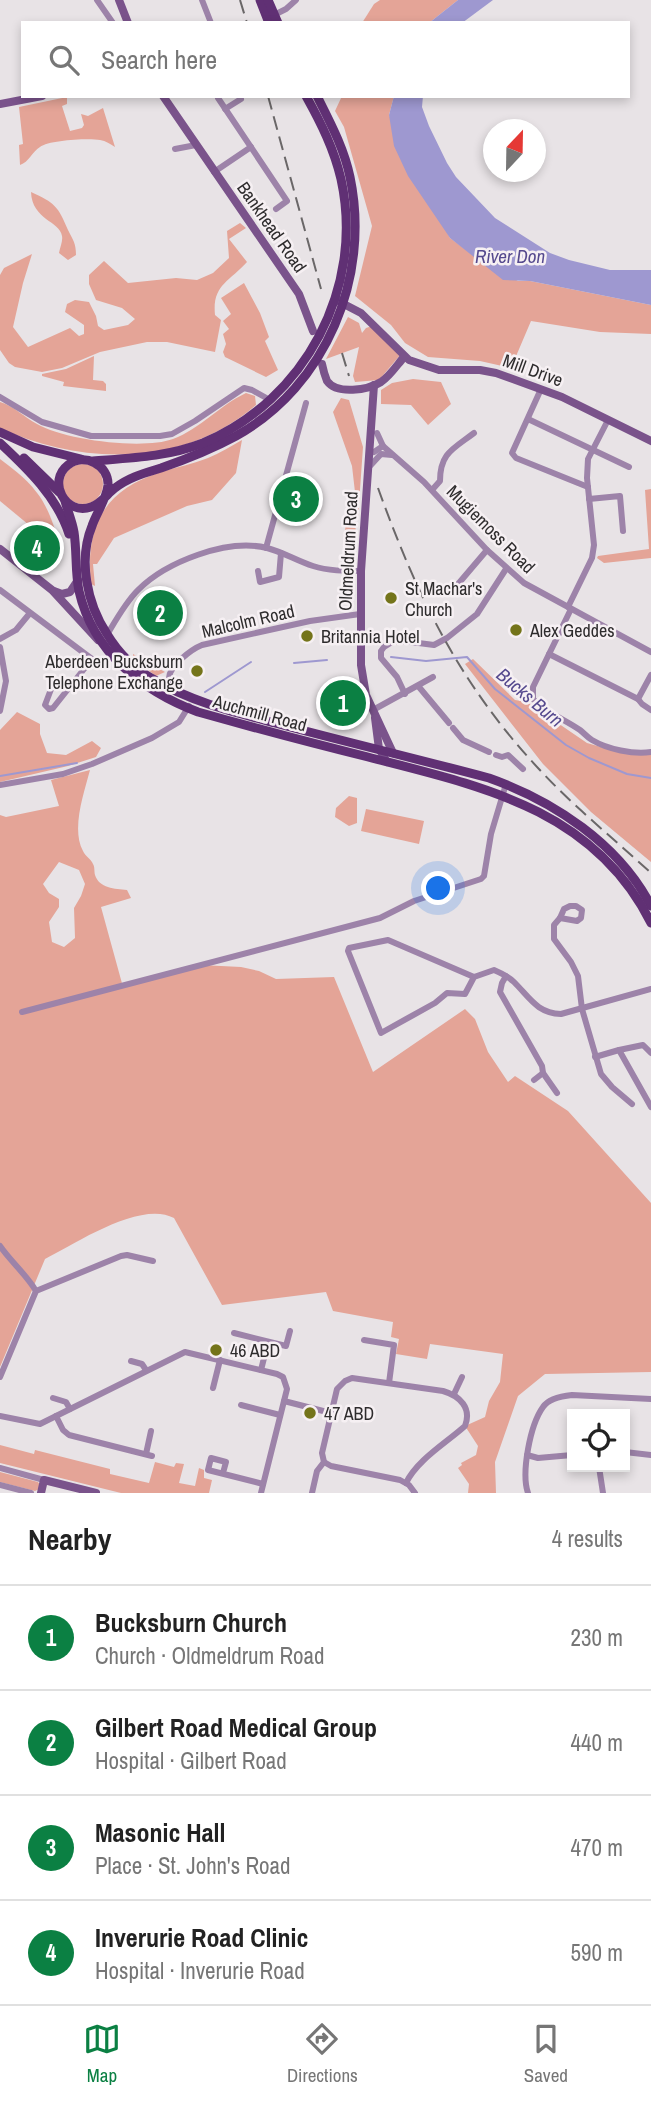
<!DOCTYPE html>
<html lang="en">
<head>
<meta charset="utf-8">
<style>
	body { margin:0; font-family:"Archivo Narrow",sans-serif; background:#f2f2f2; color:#222 }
	.controls { position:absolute; right:21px; bottom:21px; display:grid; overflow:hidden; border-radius:0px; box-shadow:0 4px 10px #0003 }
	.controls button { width:63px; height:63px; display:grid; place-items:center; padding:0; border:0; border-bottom:2px solid #e0e0e0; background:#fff; color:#222; font:35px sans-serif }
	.compass { position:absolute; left:483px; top:119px; width:63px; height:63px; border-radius:50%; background:#fff; box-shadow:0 4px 10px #0003; rotate:22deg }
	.you { position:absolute; left:439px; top:889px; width:24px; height:24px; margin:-18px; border:5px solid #fff; border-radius:50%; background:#1a73e8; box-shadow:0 0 0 10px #1a73e833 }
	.badge { display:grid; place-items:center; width:46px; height:46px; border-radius:50%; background:#0b8043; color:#fff; font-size:23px; font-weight:700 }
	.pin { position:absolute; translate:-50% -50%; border:4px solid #fff; box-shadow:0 2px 7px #0006 }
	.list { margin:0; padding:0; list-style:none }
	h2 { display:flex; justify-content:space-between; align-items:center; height:91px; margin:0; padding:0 28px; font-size:30px }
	h2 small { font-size:23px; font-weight:400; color:#767676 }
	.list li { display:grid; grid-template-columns:46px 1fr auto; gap:21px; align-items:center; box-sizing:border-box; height:105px; padding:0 28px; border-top:2px solid #e0e0e0 }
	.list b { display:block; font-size:26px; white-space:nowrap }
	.list p { margin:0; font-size:23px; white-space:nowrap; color:#767676 }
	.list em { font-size:23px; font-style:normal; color:#767676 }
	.icon { flex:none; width:38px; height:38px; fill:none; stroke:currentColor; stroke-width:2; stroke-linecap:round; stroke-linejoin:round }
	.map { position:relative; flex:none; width:651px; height:1493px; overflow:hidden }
	.search { position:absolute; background:#fff; box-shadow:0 4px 10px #0003; left:21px; right:21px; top:21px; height:77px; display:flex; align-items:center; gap:18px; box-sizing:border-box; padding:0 24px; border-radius:0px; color:#767676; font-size:26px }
	.sheet { height:511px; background:#fff }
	nav { display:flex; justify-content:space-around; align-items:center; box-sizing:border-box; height:98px; border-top:2px solid #e0e0e0; background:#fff; font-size:19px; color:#767676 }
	nav a { display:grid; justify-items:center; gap:4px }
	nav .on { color:#0b8043 }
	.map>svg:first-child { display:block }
</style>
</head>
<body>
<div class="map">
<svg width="651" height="1493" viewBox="0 0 651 1493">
	<rect width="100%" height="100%" fill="#e8e3e6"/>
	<g fill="#e4a497" fill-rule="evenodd">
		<polygon points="380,0 458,0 429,23 362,23 374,4"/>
		<polygon points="342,96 394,96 389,115 450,238 473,255 518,281 530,281 651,305 651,334 600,332 531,321 511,368 480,361 428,357 405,343 391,325 355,296 372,226 344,127 335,111"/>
		<path d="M67,97V104L62,106L70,131L82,128L84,125L81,114L88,116L103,108L115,147C110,144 106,141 100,140C89,138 49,140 40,147C32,152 29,162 20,165L19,145L23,144L19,107Z"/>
		<path d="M31,192C55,203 58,206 68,230C73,240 76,243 76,255L68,260L59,253C60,247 63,241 62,236C60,221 32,220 31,192Z"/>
		<path d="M240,223L246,228L229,239L247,262C229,282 212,285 215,315L221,320L215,352L167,342H147L100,352L62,368L42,372L15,367L9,363L0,350V275L4,268L32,254L23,283L13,327L28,347L70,328L79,336L84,334V325L65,312L67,304L75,300L89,302L96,316L98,326L104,330L128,325L135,319L122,308L96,300L89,284V275L104,261L128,283L176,278L197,280L213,273L229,258L227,231Z"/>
		<polygon points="244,283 260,313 269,337 265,341 278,370 266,377 225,357 223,352 226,344 223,334 229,329 223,321 231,314 221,298"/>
		<polygon points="348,317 359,323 362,333 366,328 372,326 401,354 379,380 355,382 353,376 359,347 326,359"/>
		<polygon points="94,356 93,380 103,381 106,384 106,391 63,386 64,382 42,376 42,374 66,369"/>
		<polygon points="413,379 441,382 451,404 428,425 411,405 381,404 381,390 392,383"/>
		<path d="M246,393L255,396L256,405C185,467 82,466 0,428V402C14,406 24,417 37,424C64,440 143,450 173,439C200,429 220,405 246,393Z"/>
		<polygon points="341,398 349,400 363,447 358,518 352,466 333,412"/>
		<path d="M242,440L236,473L212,500L187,506L114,538L97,564H93L95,586L91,584C85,526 104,490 161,472C177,467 193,464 208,458C220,453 231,446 242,440Z"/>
		<path d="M0,459C38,487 48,502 60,547L29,525L0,501Z"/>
		<circle cx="83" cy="484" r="20"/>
		<polygon points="651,489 651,558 604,563 597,558 598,556 649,549 645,490"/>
		<polygon points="347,509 355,511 356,541 345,532"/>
		<polygon points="133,654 165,672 156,676 133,659"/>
		<polygon points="473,659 515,700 527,702 587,743 618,752 651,754 651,862 591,812 543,764 465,664"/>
		<polygon points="17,712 40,724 40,734 47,753 66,755 92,741 101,748 96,757 68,766 0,782 0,730"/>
		<path d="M90,770C84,793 71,829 83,851C85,856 91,859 93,864C95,867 94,871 95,875C99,888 115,889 127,890L131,898L101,907L123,987L201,965L241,967L259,971L276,979L334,977L373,1072L465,1009L475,1019L488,1052L508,1082L515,1076L568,1111L651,1203V1372L545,1374L518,1396L495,1462L496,1493H468L469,1484L458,1468L462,1465L461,1463L476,1455L478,1446L465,1426L485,1417L489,1401L500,1382L503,1354L430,1344L427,1359L396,1354L399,1339L391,1337L393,1322L333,1311L326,1292L222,1305L174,1218C141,1200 76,1243 45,1259L0,1367V815L6,817L59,806L51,780ZM59,862L79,870L85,884L81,896L74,908L75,938L64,947L52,942L49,922L59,907V899L49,893L43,884Z"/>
		<polygon points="349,796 357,798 357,823 349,826 335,817 336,808"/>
		<polygon points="366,809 424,821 419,844 361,831"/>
		<polygon points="0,1445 34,1454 35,1450 110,1469 110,1474 149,1483 155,1462 174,1467 176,1463 184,1464 179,1483 195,1486 199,1468 204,1470 204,1478 212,1480 209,1493 121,1493 0,1463"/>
		<polygon points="0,1472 38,1482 40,1485 39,1489 35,1491 0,1482"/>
	</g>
	<g fill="#9e98d0">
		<polygon points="458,0 493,0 462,23 429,23"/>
		<polygon points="394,96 423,96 422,107 429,126 447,163 456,177 495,218 550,253 569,260 610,270 651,270 651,305 530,281 503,280 450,238 408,176 394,146 389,115"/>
	</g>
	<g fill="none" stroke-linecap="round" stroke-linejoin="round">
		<g stroke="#9e98d0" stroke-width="2">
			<polyline points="391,657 426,661 467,657 495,689 566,745 589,758 627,774 651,778"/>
			<polyline points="294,663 327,660"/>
			<polyline points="205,692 251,662"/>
			<polyline points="0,776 77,763"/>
		</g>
		<g stroke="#9d83a9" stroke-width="6">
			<polyline points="97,0 113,23"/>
			<polyline points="202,0 211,23"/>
			<polyline points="272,16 286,9 296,0"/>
			<polyline points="218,98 287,201 276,209"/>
			<polyline points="225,109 241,99"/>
			<polyline points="175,149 196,145"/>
			<polyline points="214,172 251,147"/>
			<polyline points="541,389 512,453 516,458 588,487"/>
			<polyline points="0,397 42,422 91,436 160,436 172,434 195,421 244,388 252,390 270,400"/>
			<polyline points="528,419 629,467"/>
			<polyline points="377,433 383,446 424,482 487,550 524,583 651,652"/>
			<polyline points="374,452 383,446"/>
			<polyline points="370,466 381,454 392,455"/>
			<path d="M432,490L440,481C440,453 453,449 474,433"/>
			<polyline points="589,499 620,496 623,531"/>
			<polyline points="266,548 306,403"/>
			<polyline points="258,571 260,582 279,577 281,553"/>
			<polyline points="0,590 92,659 53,708 49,709 45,705 53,684"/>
			<polyline points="453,590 487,550"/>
			<polyline points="568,607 592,558 594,545 587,478 588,459 608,420"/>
			<path d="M571,609L533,687V699C547,713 564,719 580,730C584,733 587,737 592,740C607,749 634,755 651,752"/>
			<path d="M107,635C116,620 125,603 138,590C166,562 227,538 267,548C283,552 297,561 313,566C328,571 345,571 361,571"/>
			<polyline points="0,639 16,630 30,613"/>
			<polyline points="0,647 6,681 0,711"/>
			<polyline points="549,654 638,699 642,704 651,710"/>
			<polyline points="419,687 449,723"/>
			<path d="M173,689C172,687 169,681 169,678C169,666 192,649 202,645L310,621L360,614"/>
			<polyline points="405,694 397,677 381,658 381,651 384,647 392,642 403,641 434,645 447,638 477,614 506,569"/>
			<polyline points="638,699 651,675"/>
			<polyline points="373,710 433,677"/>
			<polyline points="453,728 463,740 489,752"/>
			<polyline points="496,755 502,757 508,755 523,769"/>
			<polyline points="0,785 63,774 92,764 152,738 179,722 189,706"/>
			<polygon points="570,906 576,906 582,910 581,918 577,921 560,918 564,909"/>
			<polyline points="560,918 554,925 554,939 571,962 578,976 582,1009 601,1074 612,1087 632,1104"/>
			<polyline points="506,976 502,983 500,992 542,1066 543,1073 557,1093"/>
			<path d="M474,977L388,940L349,948L348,951L381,1033L435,1003L447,993L465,994L474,977L494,970C501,973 509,977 514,982C530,998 537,1013 561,1014L651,989"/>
			<polyline points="22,1012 380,918 414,901 481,879 484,876 491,834 506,784"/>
			<polyline points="651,1053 643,1045 619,1050 651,1107"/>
			<polyline points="595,1057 619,1050"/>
			<polyline points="534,1080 543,1073"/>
			<path d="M0,1246C11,1262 26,1274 36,1291"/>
			<polyline points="234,1333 286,1346 290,1331"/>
			<polyline points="364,1340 394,1345 389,1383"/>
			<polyline points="131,1361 142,1364 146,1370"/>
			<polyline points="261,1370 268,1342"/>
			<polyline points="0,1377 36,1291 121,1256 127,1255 153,1261"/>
			<polyline points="213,1388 220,1360"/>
			<polyline points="454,1394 462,1377"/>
			<polyline points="53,1398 66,1402 70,1409"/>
			<polyline points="284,1401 331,1413"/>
			<polyline points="241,1405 280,1415"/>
			<polyline points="0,1416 40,1424 185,1352 277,1374 283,1377 287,1389 261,1493"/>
			<polyline points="56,1416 63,1430 69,1435 152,1456"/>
			<polyline points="625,1452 651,1455"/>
			<polyline points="146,1454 151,1431"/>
			<polyline points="527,1455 538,1458 572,1455"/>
			<polyline points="324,1462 331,1466 400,1480 409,1485 415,1493"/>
			<polyline points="599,1467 603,1493"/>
			<polyline points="0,1468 44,1480"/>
			<polyline points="223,1473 226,1462 211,1458 208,1470 263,1484"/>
			<polyline points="0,1485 31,1493"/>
			<path d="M312,1493L317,1471L324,1462L322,1453L337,1389L345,1381L352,1378L443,1391C460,1396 472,1408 465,1426C446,1443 417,1460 406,1483"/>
			<path d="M528,1493C521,1473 530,1425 543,1407C549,1398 562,1396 572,1395L651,1399"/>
		</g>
		<g stroke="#7a538b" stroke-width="8">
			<polyline points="119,0 128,23"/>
			<polyline points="163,96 299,294 313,331"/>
			<polyline points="0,104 42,96"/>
			<polyline points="336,300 361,313 409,360 439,370 480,370 496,373 562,397 651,441"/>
			<path d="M322,364C323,369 325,376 327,381C337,395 368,390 381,382C390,376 397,365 404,357"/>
			<polyline points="374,385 361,571 361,665 366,695 393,753"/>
			<polyline points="0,549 52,590 98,640"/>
			<polyline points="54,591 62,594 70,592 78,580"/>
			<polyline points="375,718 379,749 387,762"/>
			<polyline points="41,1493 44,1480 96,1493"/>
		</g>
		<g stroke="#603074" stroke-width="9">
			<polyline points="260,0 269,23"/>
			<polyline points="268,0 278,23"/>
			<path d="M317,96C330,122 344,148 350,177C371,277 326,386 236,436C212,449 187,459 161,468C145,473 129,477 115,488C107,494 101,504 91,507C65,516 47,481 68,465C84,452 109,465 108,485C107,498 96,514 92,526C78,560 87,604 107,634C118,652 134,668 151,678C189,701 233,712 275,723C346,742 418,759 489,778C554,801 619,844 651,906"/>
			<polyline points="0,432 33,447 81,459"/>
			<path d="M0,443C28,469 57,497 69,534"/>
			<polyline points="24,458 59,492"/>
			<path d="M93,461C131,458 167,457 203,443C305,400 365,288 341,179C334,149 321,123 306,96"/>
			<path d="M65,501C68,512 72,521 74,532C77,552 75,572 79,591C93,652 142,691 198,712C255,728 311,743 368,757C481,786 594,809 651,923"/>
		</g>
		<g stroke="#6a6768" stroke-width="2" stroke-dasharray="14 7" stroke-linecap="butt">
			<polyline points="240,0 247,23"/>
			<polyline points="268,96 321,289"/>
			<polyline points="342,353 349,376"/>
			<path d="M378,488C417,596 459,683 538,768C573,806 613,838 651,873"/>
		</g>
	</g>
	<g fill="#74741a" stroke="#f6f0f3" stroke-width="2.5">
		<circle cx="391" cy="598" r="7"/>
		<circle cx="516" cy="630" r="7"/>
		<circle cx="307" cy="636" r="7"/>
		<circle cx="197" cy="671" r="7"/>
		<circle cx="216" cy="1350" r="7"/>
		<circle cx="310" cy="1413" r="7"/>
	</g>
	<g text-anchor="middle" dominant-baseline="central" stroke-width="5" stroke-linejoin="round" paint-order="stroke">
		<g font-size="18" fill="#2e2c2d" stroke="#f6f0f3">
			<text transform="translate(272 227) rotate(55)">Bankhead Road</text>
			<text transform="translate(533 370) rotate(20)">Mill Drive</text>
			<text transform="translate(491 529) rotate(45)">Mugiemoss Road</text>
			<text transform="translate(348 551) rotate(-87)">Oldmeldrum Road</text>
			<text transform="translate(248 621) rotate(-13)">Malcolm Road</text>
			<text transform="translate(260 713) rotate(15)">Auchmill Road</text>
		</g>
		<g font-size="18" fill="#2e2c2d" stroke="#f6f0f3" text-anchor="start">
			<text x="405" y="588">St Machar's<tspan x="405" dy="21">Church</tspan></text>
			<text x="530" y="630">Alex Geddes</text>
			<text x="321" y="636">Britannia Hotel</text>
			<text x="183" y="661" text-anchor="end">Aberdeen Bucksburn<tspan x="183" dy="21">Telephone Exchange</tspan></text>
			<text x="230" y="1350">46 ABD</text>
			<text x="324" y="1413">47 ABD</text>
		</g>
		<g font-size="19" font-style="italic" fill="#55498e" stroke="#f6f0f3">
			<text x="510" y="256">River Don</text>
			<text transform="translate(530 697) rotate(40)">Bucks Burn</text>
		</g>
	</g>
</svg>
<div class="controls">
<button><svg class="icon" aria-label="locate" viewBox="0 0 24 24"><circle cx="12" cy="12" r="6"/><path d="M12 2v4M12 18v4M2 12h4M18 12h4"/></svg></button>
</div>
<svg class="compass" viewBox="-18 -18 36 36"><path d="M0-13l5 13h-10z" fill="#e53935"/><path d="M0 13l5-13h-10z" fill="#767676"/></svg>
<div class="you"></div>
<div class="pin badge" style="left:343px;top:703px">1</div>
<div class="pin badge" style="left:160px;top:613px">2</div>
<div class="pin badge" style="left:296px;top:499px">3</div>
<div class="pin badge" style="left:37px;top:548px">4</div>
<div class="search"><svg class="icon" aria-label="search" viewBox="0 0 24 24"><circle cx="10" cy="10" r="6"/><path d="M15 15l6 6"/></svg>Search here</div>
</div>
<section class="sheet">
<h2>Nearby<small>4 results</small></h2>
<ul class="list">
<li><span class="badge">1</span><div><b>Bucksburn Church</b><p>Church · Oldmeldrum Road</p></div><em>230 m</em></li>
<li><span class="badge">2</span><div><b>Gilbert Road Medical Group</b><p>Hospital · Gilbert Road</p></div><em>440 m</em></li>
<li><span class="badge">3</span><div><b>Masonic Hall</b><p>Place · St. John's Road</p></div><em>470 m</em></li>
<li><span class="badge">4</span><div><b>Inverurie Road Clinic</b><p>Hospital · Inverurie Road</p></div><em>590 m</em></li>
</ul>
</section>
<nav>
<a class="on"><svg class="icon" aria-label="map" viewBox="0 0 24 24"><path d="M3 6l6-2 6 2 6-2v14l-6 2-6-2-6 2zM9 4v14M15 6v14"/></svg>Map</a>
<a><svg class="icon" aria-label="directions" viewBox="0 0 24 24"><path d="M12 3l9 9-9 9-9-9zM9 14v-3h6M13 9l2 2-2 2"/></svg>Directions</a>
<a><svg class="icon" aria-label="saved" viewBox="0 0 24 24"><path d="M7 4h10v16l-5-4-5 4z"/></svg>Saved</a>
</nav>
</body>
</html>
